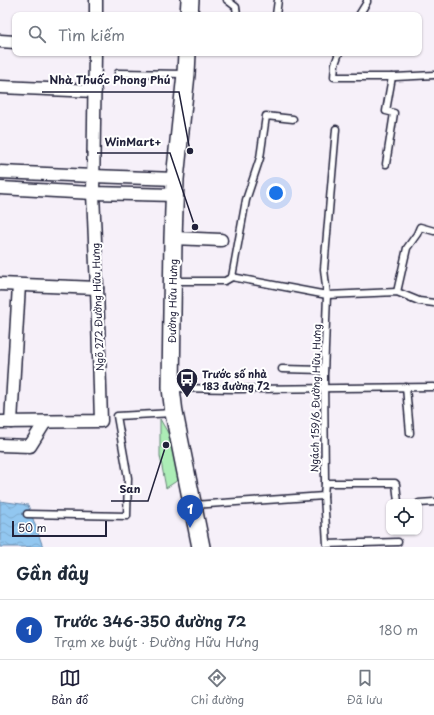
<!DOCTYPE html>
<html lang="vi">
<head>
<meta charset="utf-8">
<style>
	body { margin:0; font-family:"Playpen Sans",sans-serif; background:#f6f6f7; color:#1f2937 }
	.controls { position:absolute; right:12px; bottom:12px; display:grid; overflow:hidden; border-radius:8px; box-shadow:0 1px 3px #0004 }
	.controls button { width:36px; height:36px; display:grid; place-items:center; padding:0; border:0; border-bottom:1px solid #e0e1e3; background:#fff; color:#1f2937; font:20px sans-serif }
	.scale { position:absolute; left:12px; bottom:10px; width:95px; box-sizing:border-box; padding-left:4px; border:2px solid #22223b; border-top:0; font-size:11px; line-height:14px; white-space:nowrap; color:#22223b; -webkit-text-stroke:3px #fff; paint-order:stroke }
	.you { position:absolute; left:276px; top:193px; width:14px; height:14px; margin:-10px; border:3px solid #fff; border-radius:50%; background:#1a73e8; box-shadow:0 0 0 6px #1a73e833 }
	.badge { display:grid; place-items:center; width:26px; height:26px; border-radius:50%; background:#22223b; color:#fff; font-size:13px; font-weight:700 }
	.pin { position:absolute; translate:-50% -33px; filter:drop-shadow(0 1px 2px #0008) }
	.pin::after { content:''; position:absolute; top:21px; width:14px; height:12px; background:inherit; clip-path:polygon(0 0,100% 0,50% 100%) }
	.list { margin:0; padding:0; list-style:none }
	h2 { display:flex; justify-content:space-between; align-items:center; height:52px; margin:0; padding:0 16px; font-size:17px }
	h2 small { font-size:13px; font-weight:400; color:#747a83 }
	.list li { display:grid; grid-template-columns:26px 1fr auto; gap:12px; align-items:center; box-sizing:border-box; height:60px; padding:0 16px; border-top:1px solid #e0e1e3 }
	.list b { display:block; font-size:15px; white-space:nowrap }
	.list p { margin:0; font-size:13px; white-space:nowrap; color:#747a83 }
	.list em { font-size:13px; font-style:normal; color:#747a83 }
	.icon { flex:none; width:22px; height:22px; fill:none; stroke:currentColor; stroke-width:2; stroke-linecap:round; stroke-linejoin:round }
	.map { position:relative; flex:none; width:434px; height:547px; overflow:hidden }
	.search { position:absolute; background:#fff; box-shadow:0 1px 3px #0004; left:12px; right:12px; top:12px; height:44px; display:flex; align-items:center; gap:10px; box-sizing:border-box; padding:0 14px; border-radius:8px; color:#747a83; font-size:15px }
	.sheet { height:112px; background:#fff }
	nav { display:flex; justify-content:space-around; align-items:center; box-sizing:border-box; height:56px; border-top:1px solid #e0e1e3; background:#fff; font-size:11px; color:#747a83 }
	nav a { display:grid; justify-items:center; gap:2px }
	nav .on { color:#22223b }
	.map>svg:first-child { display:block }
</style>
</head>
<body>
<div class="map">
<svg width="434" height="547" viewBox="0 0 434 547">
	<defs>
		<pattern id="water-waves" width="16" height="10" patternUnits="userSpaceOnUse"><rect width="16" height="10" fill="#92c7f0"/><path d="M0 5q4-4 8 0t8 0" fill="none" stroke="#7eabcf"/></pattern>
	</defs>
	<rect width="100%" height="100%" fill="#f6f0f9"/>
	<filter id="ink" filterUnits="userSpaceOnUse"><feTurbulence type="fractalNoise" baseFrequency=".025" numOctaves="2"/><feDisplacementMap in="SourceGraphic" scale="8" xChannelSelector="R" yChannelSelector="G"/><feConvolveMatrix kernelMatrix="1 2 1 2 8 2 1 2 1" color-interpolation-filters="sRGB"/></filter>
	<g filter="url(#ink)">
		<polygon fill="#acedb6" stroke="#678878" points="160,419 168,433 184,476 166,488 160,456"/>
		<polygon fill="url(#water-waves)" stroke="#6585a8" points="0,501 28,505 43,547 0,547"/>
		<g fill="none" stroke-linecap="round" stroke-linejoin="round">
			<g stroke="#22223b" stroke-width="9">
				<g id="lane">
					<polyline points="227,0 236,7 237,15"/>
					<polyline points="276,15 278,0"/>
					<polyline points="359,15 367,2 367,0"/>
					<polyline points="339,53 335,64 334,77 395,77 434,75"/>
					<polyline points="118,73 184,74"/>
					<polyline points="336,129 324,269 327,295 324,374 325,483 324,496 327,544 398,542"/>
					<polyline points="386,164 394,113 386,111 392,77"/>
					<polyline points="232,277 246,200 260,158 266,116 293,119"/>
					<polyline points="174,281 225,281 232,277 327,295 397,292 419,301 434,303"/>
					<polyline points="397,292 407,248 417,234 420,227 434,231"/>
					<polyline points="282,369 324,370"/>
					<polyline points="406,387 410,433"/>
					<polyline points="172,388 237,389 434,387"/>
					<polyline points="325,483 395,483 396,484 398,502"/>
					<polyline points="419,503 434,502"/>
					<polyline points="194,505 324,496"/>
					<polyline points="27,514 127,516 128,478 117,416 173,413"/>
				</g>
			</g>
			<g stroke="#22223b" stroke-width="15">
				<g id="street">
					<polyline points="96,15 96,0"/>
					<polyline points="0,41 15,42"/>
					<polyline points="0,87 95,91"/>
					<polyline points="0,172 93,176 175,179"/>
					<polyline points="0,188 93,193 175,195"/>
					<polyline points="173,238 221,240"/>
					<polyline points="0,284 97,288"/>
					<polyline points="0,422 101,421 97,288 93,193 95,53"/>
					<polyline points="11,422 19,285"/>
					<polyline points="0,445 30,446 45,422"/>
				</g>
			</g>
			<g stroke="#22223b" stroke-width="20">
				<g id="secondary">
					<polyline points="189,15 190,0"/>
					<polyline points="187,53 186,74 175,179 173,238 171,388 174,413 201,547"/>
				</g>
			</g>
			<use href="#lane" stroke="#fff" stroke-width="6"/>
			<use href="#street" stroke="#fff" stroke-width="12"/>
			<use href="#secondary" stroke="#fff" stroke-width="17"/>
		</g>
	</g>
	<defs>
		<g id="bus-pin" transform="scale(1.15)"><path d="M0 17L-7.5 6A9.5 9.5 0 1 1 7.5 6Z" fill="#22223b" stroke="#fff"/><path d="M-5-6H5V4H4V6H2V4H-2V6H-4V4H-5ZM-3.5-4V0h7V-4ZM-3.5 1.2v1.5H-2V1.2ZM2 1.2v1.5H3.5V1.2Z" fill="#fff"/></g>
	</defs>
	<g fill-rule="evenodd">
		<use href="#bus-pin" x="187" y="379"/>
	</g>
	<g text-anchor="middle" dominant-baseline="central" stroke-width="4" stroke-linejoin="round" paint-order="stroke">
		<g font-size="10" fill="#22223b" stroke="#fff">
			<text transform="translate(172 301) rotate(-89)">Đường Hữu Hưng</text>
			<text transform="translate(97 307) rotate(-92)">Ngõ 272 Đường Hữu Hưng</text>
			<text transform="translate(315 398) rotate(-89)">Ngách 159/6 Đường Hữu Hưng</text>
		</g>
		<g font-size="10" font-weight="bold" fill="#22223b" stroke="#fff" text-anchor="start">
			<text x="202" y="373">Trước số nhà<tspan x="202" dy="12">183 đường 72</tspan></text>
		</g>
	</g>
	<path fill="none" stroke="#22223b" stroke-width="1.5" d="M190 151L179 92H42M195 227L170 153H97M166 445L148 501H111"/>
	<g fill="#22223b" stroke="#fff" stroke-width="1.5">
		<circle cx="190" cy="151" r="4"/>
		<circle cx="195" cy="227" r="4"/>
		<circle cx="166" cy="445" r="4"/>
	</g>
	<g font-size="11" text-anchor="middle" font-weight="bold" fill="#22223b" stroke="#fff" stroke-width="4" stroke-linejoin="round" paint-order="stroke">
		<text x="110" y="84">Nhà Thuốc Phong Phú</text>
		<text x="133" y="146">WinMart+</text>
		<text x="130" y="493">San</text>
	</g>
</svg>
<div class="controls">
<button><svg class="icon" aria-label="locate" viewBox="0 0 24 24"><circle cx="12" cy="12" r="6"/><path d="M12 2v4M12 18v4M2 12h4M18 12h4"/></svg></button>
</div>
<div class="scale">50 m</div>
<div class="you"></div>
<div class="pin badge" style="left:190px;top:528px;background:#1a4fb4">1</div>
<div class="search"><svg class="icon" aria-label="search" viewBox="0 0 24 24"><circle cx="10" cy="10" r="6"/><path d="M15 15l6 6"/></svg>Tìm kiếm</div>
</div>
<section class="sheet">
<h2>Gần đây<small></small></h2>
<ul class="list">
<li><span class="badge" style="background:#1a4fb4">1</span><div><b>Trước 346-350 đường 72</b><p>Trạm xe buýt · Đường Hữu Hưng</p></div><em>180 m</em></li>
</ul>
</section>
<nav>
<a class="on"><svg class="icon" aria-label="map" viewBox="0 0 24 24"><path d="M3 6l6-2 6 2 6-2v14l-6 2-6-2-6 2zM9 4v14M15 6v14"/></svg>Bản đồ</a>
<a><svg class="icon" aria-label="directions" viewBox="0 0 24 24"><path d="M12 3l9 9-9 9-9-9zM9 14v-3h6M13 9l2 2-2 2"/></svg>Chỉ đường</a>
<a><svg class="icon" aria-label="saved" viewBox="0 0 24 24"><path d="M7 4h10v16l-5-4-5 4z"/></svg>Đã lưu</a>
</nav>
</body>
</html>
